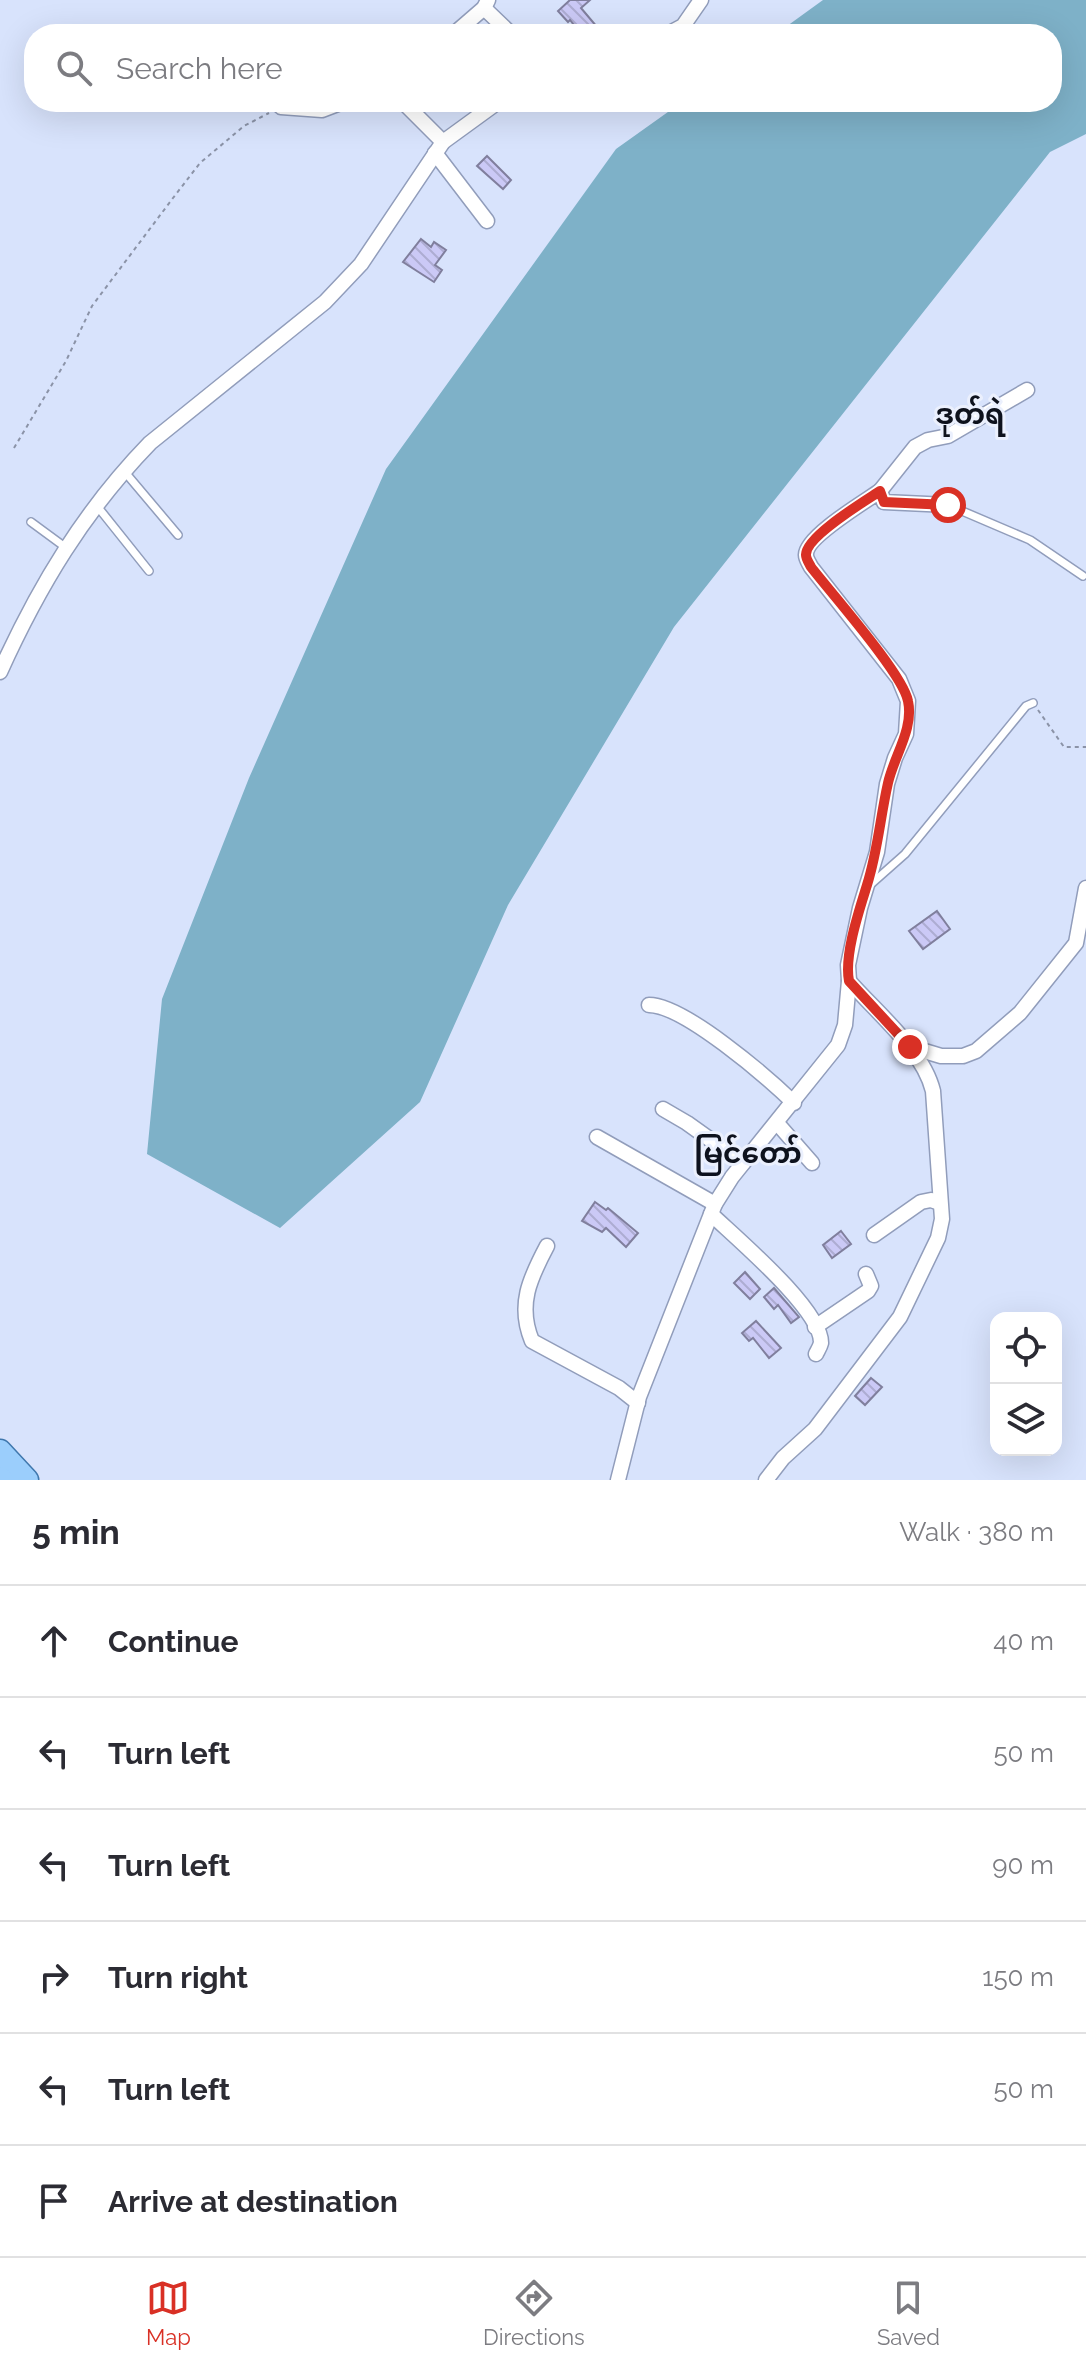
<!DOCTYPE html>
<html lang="en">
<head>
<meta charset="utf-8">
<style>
	body { margin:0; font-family:Raleway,"Noto Sans Myanmar",sans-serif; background:#f7f7f7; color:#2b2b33 }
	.controls { position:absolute; right:24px; bottom:24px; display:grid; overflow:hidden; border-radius:16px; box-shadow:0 8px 32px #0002 }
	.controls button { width:72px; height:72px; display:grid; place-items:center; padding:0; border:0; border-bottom:2px solid #e1e1e2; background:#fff; color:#2b2b33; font:40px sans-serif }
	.stop { position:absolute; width:24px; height:24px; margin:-18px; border:6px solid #d93025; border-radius:50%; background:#fff }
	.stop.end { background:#d93025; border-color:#fff; box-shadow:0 2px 8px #0008 }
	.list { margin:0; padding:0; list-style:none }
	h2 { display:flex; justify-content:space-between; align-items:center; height:104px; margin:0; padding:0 32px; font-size:34px }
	h2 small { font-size:26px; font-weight:400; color:#7c7c81 }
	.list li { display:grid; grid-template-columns:52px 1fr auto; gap:24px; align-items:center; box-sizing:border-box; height:112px; padding:0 32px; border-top:2px solid #e1e1e2 }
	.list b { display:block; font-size:30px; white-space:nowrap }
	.list em { font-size:26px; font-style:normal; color:#7c7c81 }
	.icon { flex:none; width:44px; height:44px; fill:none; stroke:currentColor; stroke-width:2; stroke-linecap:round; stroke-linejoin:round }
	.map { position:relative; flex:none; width:1086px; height:1480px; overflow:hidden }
	.search { position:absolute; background:#fff; box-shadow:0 8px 32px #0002; left:24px; right:24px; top:24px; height:88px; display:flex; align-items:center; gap:20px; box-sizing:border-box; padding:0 28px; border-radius:32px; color:#7c7c81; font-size:30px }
	.sheet { height:776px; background:#fff }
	nav { display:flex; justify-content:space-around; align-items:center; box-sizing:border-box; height:112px; border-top:2px solid #e1e1e2; background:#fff; font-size:22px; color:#7c7c81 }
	nav a { display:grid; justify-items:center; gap:4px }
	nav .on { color:#d93025 }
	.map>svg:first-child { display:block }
</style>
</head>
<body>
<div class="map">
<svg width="1086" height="1480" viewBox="0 0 1086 1480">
	<defs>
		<pattern id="building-back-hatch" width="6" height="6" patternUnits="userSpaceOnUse" patternTransform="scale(2)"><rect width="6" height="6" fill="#cbc9f6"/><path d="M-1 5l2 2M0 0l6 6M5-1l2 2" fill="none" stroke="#adacd2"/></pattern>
	</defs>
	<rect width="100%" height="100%" fill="#d8e3fc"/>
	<polygon fill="#7eb1c8" points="823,0 1086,0 1086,134 1050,152 674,627 508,905 420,1102 280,1228 147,1154 162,999 249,778 386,469 616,149 682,102 1052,102 1052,34 776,34"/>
	<g fill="url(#building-back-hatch)" stroke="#807f9d" stroke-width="2">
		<polygon points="570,0 590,0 581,8 603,34 581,34 570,20 568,22 558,11"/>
		<polygon points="487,156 511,180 503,189 477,166"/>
		<polygon points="421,239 431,247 434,242 446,250 435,265 442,270 434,282 403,262"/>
		<polygon points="937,911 950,929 923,949 909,931"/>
		<polygon points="595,1202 606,1210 608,1208 638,1233 626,1247 606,1228 602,1232 582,1221"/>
		<polygon points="841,1231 851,1244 832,1258 823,1245"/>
		<polygon points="745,1272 760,1289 750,1299 734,1283"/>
		<polygon points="774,1288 799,1317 791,1323 778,1305 774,1309 764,1297"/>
		<polygon points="756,1321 781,1348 769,1358 753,1338 749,1341 742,1333"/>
		<polygon points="871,1378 882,1387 865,1405 855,1396"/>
	</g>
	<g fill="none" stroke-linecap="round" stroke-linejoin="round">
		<g stroke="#919dbb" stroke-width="10">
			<g id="lane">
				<polyline points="124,471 178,535"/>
				<polyline points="948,505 1030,540 1083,576"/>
				<polyline points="97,506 149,571"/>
				<polyline points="31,522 65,547"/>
				<polyline points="870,885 905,854 1026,706 1033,703"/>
			</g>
		</g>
		<g stroke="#919dbb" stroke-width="17">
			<g id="street">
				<polyline points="484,8 511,34"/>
				<polyline points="454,34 484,8 488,0"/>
				<polyline points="668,34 683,26 701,0"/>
				<polyline points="403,102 443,142"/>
				<polyline points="281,107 322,110 343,102"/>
				<polyline points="435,153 487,221"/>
				<polyline points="880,491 915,447 928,440 948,436 1027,390"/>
				<path d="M0,672C39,586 84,511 150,443L325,302L361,264L443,142L498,102"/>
				<path d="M649,1005C684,1005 767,1077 794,1103"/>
				<polyline points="911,1047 941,1056 963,1056 976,1051 1020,1013 1076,943 1086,888"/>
				<polyline points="663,1109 687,1123 743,1163"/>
				<polyline points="777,1123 812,1163"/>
				<polyline points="597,1137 715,1204"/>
				<path d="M711,1214C735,1237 822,1310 821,1343C820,1347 818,1350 816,1354"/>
				<polyline points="874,1235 921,1202 931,1200 940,1203"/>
				<path d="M547,1246C530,1278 517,1305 532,1341L619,1388L638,1403"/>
				<polyline points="815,1327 868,1291 871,1286 866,1274"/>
				<path d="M618,1480L639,1397L715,1204L732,1177L838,1045L845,1025L849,981L848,965L860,908L877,852L887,784L895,758L906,734L908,701L899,679L811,567C809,563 806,559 806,555C805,537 866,501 880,491L884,502L948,505"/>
				<path d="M766,1480L783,1458L815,1429L900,1317L938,1238L942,1219L933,1091C923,1050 877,1013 849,981"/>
			</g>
		</g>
		<g stroke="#3f77ad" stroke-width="25">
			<g id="primary">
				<polyline points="0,1451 27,1480"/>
				<polyline points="0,1478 2,1480"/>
			</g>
		</g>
		<g stroke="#8b93a7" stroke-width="2" stroke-dasharray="4 4" stroke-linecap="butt">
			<polyline points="14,448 66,361 92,306 173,198 200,163 244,126 269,113"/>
			<polyline points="1038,710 1064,747 1086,747"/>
		</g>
		<use href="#lane" stroke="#fff" stroke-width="7"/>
		<use href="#street" stroke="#fff" stroke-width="14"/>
		<use href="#primary" stroke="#9bcefc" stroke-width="22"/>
	</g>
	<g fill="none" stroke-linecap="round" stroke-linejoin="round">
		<path stroke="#d93025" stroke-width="10" d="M910,1047L849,981C844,955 859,911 867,885C878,850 880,818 888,783C894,756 914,729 908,701C903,674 831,593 811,567C809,563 806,559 806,555C805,537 865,501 880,491L884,502L948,505"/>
	</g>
	<g text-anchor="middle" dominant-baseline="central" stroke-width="6" stroke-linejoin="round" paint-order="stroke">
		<g font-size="28" font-weight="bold" fill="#0e121d" stroke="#ebf0fd">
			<text x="970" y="414">ဒုတ်ရဲ</text>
			<text x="748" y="1153">မြင်တော်</text>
		</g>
	</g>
</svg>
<div class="controls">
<button><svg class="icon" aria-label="locate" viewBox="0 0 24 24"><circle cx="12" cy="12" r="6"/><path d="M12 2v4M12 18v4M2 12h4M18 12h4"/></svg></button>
<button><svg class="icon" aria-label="layers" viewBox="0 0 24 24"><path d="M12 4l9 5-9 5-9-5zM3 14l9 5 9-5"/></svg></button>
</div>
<div class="stop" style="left:948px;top:505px"></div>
<div class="stop end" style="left:910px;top:1047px"></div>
<div class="search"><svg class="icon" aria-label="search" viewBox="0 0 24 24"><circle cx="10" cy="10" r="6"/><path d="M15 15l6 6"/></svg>Search here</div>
</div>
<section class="sheet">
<h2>5 min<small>Walk · 380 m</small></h2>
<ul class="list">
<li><svg class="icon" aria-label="ahead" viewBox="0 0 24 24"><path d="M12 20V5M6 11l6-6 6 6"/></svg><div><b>Continue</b></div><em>40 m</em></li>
<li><svg class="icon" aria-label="left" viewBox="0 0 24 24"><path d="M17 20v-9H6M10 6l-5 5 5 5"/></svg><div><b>Turn left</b></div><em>50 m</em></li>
<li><svg class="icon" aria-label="left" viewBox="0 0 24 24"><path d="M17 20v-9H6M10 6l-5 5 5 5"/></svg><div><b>Turn left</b></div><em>90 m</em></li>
<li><svg class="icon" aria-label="right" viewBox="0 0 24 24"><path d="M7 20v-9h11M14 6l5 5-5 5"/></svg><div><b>Turn right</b></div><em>150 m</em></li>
<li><svg class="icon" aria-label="left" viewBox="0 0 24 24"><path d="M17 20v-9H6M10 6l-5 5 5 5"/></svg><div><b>Turn left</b></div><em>50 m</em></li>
<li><svg class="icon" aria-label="arrive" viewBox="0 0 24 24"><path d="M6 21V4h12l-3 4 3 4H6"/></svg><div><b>Arrive at destination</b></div></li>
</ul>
</section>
<nav>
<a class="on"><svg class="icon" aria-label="map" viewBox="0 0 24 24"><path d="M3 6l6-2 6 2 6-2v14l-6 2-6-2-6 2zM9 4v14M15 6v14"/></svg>Map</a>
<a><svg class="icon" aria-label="directions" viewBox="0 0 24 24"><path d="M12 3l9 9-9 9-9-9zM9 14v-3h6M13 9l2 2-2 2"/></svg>Directions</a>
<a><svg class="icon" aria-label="saved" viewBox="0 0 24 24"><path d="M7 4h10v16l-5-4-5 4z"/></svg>Saved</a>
</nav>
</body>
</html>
